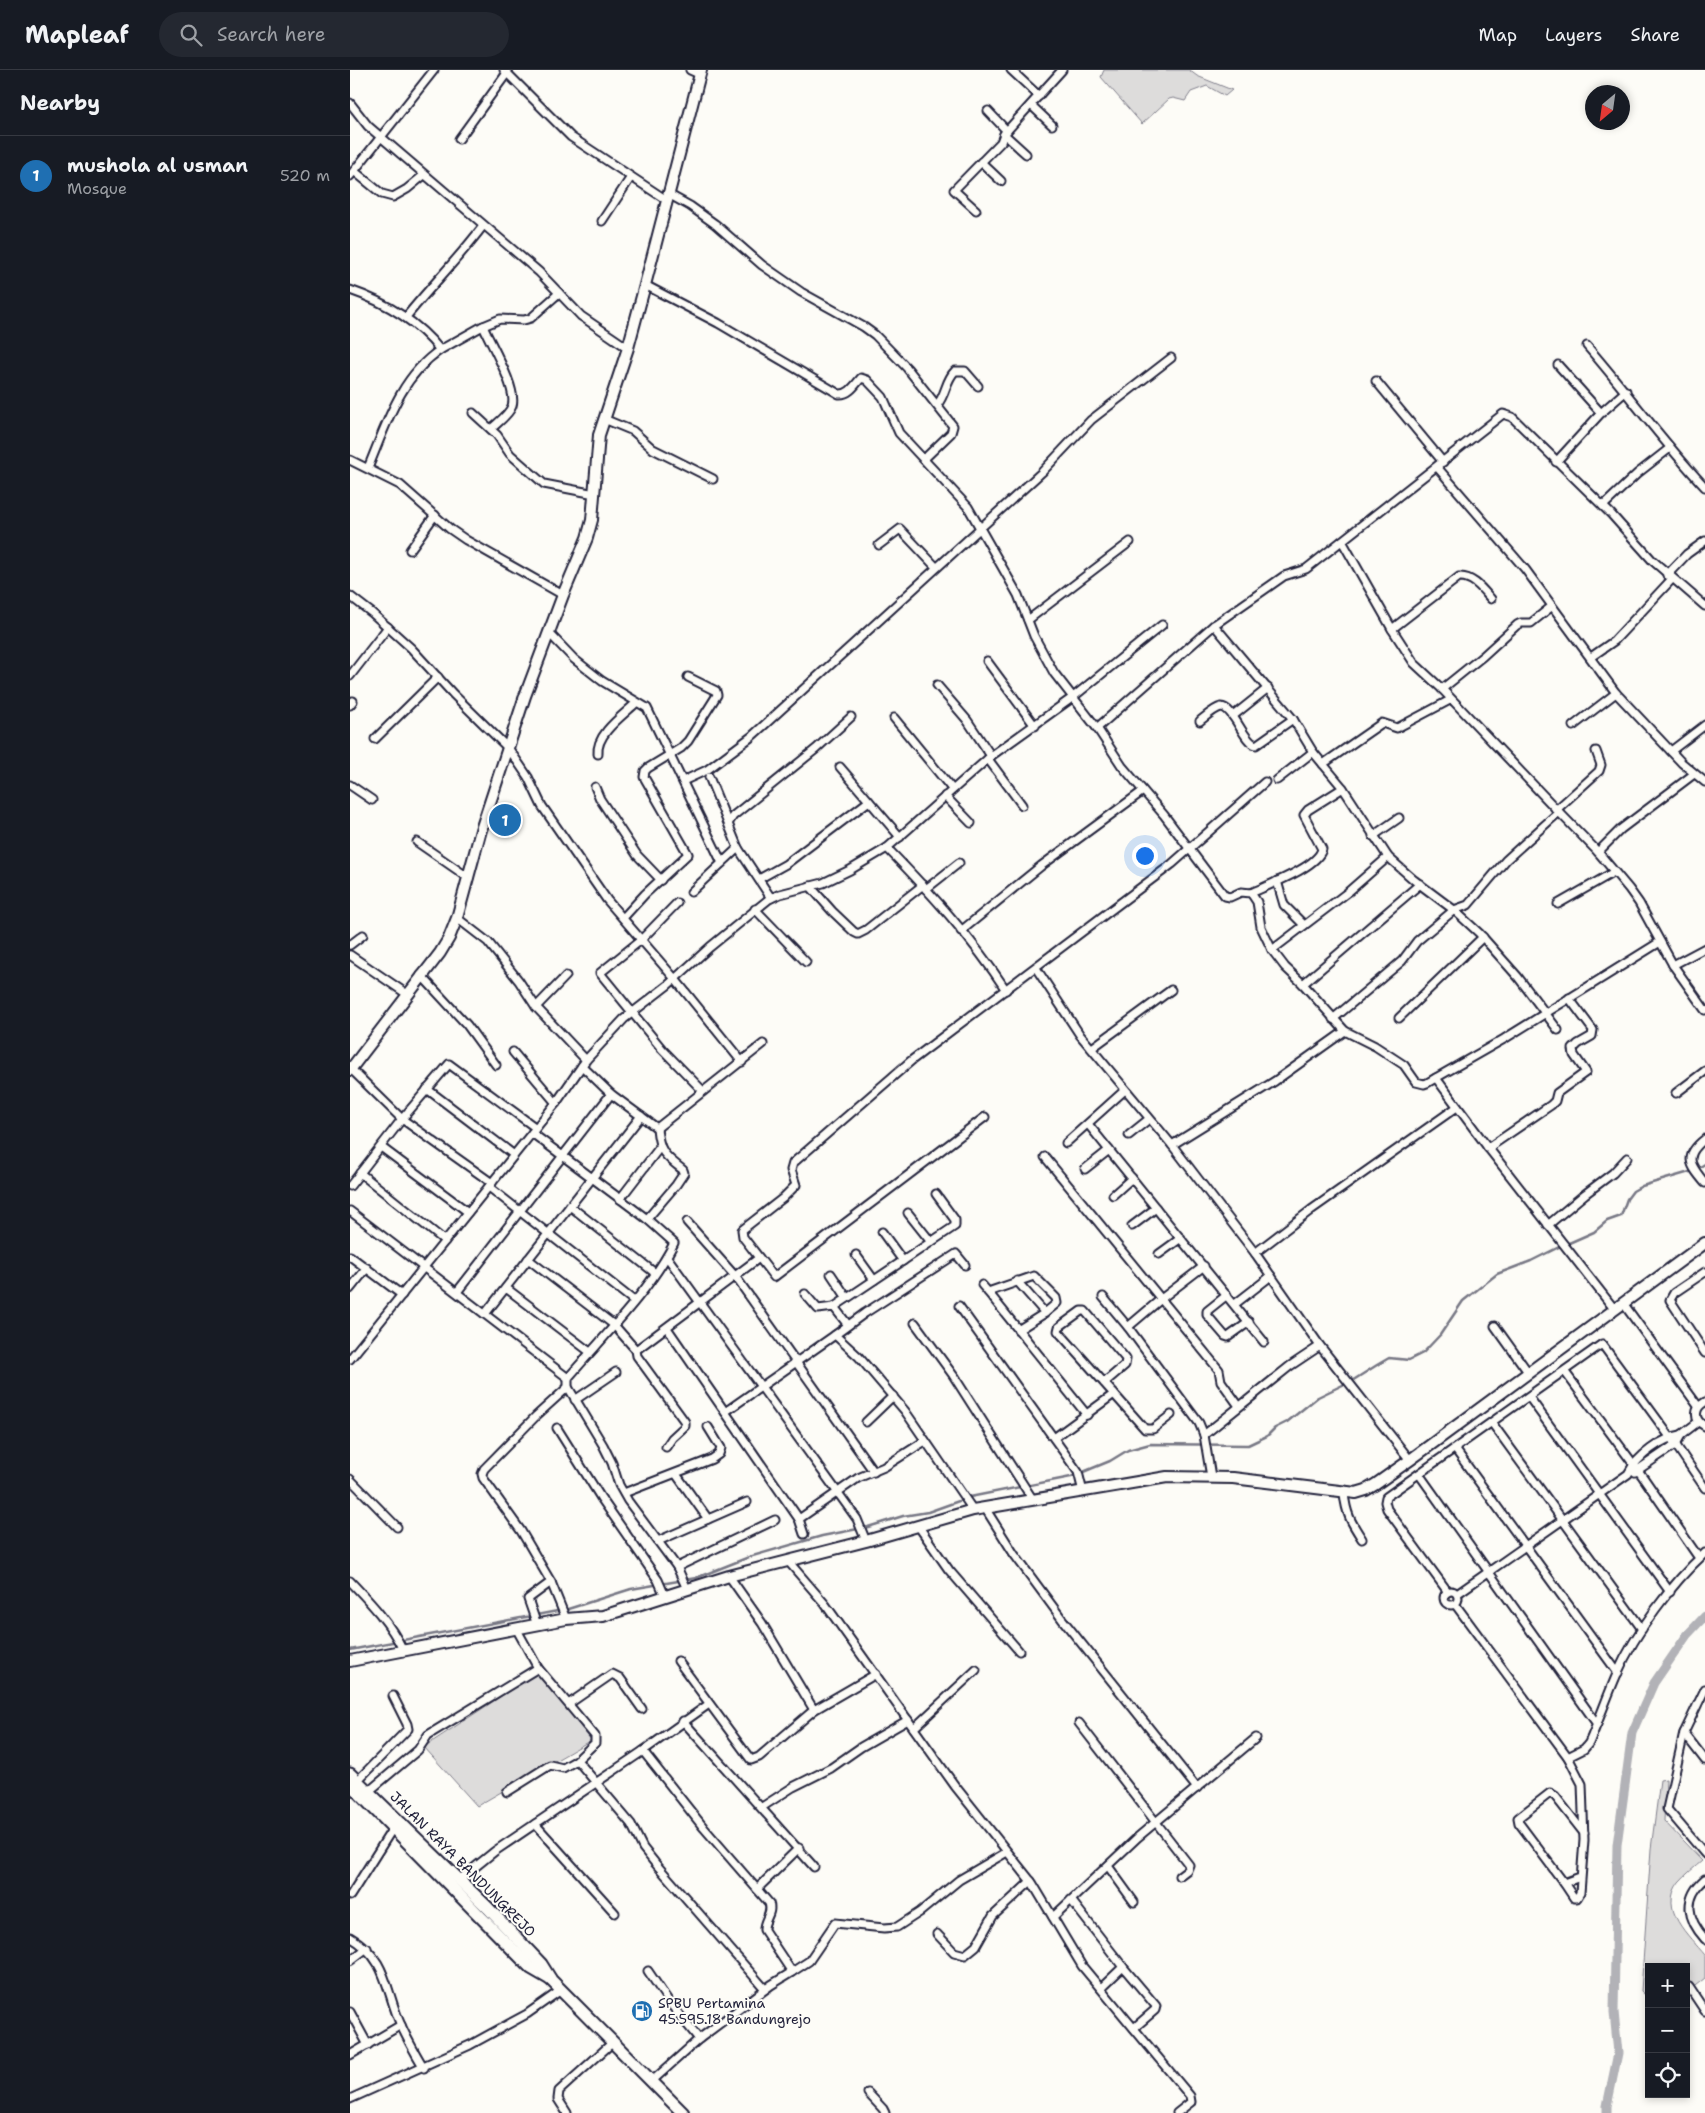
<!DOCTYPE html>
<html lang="en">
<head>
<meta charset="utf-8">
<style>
	body { margin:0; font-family:"Shantell Sans",sans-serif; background:#242831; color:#f1f3f6 }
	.controls { position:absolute; right:15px; bottom:15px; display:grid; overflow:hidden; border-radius:0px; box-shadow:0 2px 8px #0003 }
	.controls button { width:45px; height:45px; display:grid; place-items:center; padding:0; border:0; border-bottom:1px solid #363941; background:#171b24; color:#f1f3f6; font:25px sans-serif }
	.compass { position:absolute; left:1235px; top:15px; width:45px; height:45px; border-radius:50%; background:#171b24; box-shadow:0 2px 8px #0003; rotate:209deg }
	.you { position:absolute; left:794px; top:785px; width:18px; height:18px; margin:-12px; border:4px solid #fff; border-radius:50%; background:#1a73e8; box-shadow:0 0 0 8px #1a73e833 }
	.badge { display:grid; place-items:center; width:32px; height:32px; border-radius:50%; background:#1f6fb2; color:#fff; font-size:16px; font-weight:700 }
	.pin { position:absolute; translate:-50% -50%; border:2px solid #fff; box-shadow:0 1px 5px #0006 }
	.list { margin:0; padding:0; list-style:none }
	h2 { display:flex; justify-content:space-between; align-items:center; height:65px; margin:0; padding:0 20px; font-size:21px }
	h2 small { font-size:16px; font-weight:400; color:#9ea1a6 }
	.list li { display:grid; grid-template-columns:32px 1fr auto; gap:15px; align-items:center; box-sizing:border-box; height:80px; padding:0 20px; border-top:1px solid #363941 }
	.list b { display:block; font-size:19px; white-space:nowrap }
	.list p { margin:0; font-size:16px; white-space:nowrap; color:#9ea1a6 }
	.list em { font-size:16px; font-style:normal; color:#9ea1a6 }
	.icon { flex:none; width:28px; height:28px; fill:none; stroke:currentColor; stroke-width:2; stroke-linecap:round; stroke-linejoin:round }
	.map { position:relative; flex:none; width:1355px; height:2043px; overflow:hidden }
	header { display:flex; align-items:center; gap:30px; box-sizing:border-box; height:70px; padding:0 25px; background:#171b24; border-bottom:1px solid #363941 }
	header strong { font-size:24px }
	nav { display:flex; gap:28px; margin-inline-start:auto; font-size:18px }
	.search { width:350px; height:45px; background:#242831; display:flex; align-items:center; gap:12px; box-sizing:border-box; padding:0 18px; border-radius:28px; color:#9ea1a6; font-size:19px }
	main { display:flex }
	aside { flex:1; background:#171b24 }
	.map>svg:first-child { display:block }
</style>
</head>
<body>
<header>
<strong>Mapleaf</strong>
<div class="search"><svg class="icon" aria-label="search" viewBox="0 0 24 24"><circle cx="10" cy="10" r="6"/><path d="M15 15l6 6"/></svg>Search here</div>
<nav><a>Map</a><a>Layers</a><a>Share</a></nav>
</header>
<main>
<aside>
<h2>Nearby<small></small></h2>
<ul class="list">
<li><span class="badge">1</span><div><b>mushola al usman</b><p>Mosque</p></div><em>520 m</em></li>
</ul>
</aside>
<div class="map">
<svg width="1355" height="2043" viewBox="0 0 1355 2043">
	<rect width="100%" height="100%" fill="#fdfcf7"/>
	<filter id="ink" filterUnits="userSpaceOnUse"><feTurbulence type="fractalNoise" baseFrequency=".02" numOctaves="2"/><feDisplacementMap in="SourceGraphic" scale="10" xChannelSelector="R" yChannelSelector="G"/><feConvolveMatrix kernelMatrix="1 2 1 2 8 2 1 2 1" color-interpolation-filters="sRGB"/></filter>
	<g filter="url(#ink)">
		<g fill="#dddcdb" stroke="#807f8b">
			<polygon points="754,0 839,0 847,6 882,20 875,26 857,16 841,22 835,31 823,28 819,29 792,54 751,7"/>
			<polygon points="188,1602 241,1670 127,1736 74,1677"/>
			<path d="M1316,1709L1314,1751L1352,1791C1345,1797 1336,1804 1329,1812C1308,1839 1339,1866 1355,1885V1908L1336,1923V1897H1299V1929L1291,1921L1301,1779L1310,1710Z"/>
		</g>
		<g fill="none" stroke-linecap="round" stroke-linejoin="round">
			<g stroke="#787885" stroke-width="2.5">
				<polyline points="1219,1173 1244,1162 1257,1151 1271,1146 1277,1129 1283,1121 1292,1116 1343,1101 1355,1094"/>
				<polyline points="0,1580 218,1539 281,1519 346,1508 399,1487 472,1466 518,1457 553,1446 578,1442 620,1427 721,1407 760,1391 778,1380 800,1374 898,1375 917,1366 925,1358 937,1352 968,1327 1005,1309 1027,1295 1039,1288 1059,1290 1073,1283 1090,1265 1113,1231 1147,1204 1181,1191 1211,1176"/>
			</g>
			<polyline stroke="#b2b2b7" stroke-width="9" points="1257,2043 1257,2036 1268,1983 1264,1942 1267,1775 1282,1663 1304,1613 1337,1565 1355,1546"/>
			<g stroke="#22223b" stroke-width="11">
				<g id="minor">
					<polyline points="154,0 221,67 318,131"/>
					<polyline points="340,0 349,4"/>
					<polyline points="661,0 689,26"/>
					<polyline points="0,33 18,56 189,202 231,246 278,278"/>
					<polyline points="681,35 702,55"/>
					<polyline points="638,41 657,61"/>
					<polyline points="654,64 676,84"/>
					<polyline points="109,69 157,3"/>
					<polyline points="631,92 651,111"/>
					<polyline points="4,101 32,124 43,127 57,119 74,105"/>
					<polyline points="0,106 84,0"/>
					<polyline points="320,125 340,136 365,154 412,195 451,222 514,257 525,265 557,298 603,356 601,363 574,389"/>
					<polyline points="626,140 604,120 651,72 654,64 712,0"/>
					<polyline points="252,151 281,107"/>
					<path d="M295,215L368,253L489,324C499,325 505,315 511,308L517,310L533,327L549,363L618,437L668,525L684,566L704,603L747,658L772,696L814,745L875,826L880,827L891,822L901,823L907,832L911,857L922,880L935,897L953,914L995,961L1025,976L1054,995L1066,1012L1074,1014L1077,1013L1154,969L1310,872"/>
					<path d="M0,220C35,232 67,251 90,280L131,257L150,249L174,250L181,248L209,223"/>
					<path d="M56,247C81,216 109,188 133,156"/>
					<path d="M133,256C140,273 168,319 162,336C159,345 147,353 141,359"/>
					<path d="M1237,276C1277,322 1313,372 1355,417"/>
					<polyline points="1208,295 1251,343"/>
					<polyline points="1026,311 1093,392"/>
					<path d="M587,335C596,325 595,311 605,301H615L628,316"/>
					<polyline points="123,343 147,365 160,384 194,414 245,424"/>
					<polyline points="254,349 283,361 303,379 363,409"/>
					<polyline points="0,390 50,415 100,459 116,470 213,525"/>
					<polyline points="1206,392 1251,343 1276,321"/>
					<polyline points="1087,397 1175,499 1266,623 1332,693 1355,712"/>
					<path d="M18,398C36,355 50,307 90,280"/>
					<polyline points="1253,436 1288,403 1320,378"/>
					<polyline points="529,475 550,459 586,497"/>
					<polyline points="60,480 85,445"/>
					<polyline points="1317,505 1337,484 1355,471"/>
					<polyline points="0,526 22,543 61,578 103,624 159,679 178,707 192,736 257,830 325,909 392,992"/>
					<polyline points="678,550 780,472"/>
					<polyline points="864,555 943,649 963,682 993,718 1038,787 1064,810 1104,840 1129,863 1168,907 1208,960"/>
					<path d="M1042,559L1109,507C1123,506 1133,520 1141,529"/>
					<polyline points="200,564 224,589 252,611 297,638 372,793"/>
					<polyline points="1241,587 1264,571 1322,509"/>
					<polyline points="637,591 685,656"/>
					<polyline points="0,606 38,557"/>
					<polyline points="587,615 617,650 641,686"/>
					<polyline points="1092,619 1133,586 1167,555 1171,553 1181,553 1201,537"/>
					<polyline points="0,635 3,631"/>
					<polyline points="883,646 918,618"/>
					<polyline points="544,648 602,719"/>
					<path d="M850,651C855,647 865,638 871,637C884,637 893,672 906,675L943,649"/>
					<polyline points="1223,656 1266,623"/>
					<polyline points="747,658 864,555 934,506 956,499 1153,344 1162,347 1261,444 1302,490 1355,536"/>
					<polyline points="25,669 88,607"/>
					<polyline points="1321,681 1355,655"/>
					<path d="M248,684C246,664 272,646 286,633"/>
					<polyline points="638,689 672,735"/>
					<polyline points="973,694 1032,653 1047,658 1100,630"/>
					<polyline points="490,697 550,767"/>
					<polyline points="359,707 388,778 421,828"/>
					<polyline points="927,710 963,682"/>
					<polyline points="333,711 357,700 401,667 692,402 741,350 821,288"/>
					<polyline points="0,715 22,730"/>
					<polyline points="245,717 250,729 287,785 311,810"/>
					<polyline points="595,726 621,753"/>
					<polyline points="1206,740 1249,701 1251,695 1246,681"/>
					<polyline points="1209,742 1248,782 1279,819 1289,833 1323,895 1355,940"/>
					<polyline points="379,752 383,746 466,679 501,647"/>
					<polyline points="1023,766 1049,748"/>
					<polyline points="67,772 119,808"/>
					<path d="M537,778C580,822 622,868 656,920"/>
					<polyline points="1248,782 1271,759 1344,704"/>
					<polyline points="409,809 436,794 519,731"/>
					<polyline points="927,811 934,835 954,855"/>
					<polyline points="460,816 482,841 504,862 508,864 516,860 573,815"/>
					<polyline points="576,819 609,793"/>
					<polyline points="341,822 388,778"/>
					<path d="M901,823C918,815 968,797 972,779L954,745L958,740L993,718"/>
					<polyline points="327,833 291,870 250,903 312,979 353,1021"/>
					<polyline points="1208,834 1264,802"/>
					<polyline points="405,839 456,892"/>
					<polyline points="107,848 138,872 169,911 186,937 236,990"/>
					<polyline points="273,848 295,824 338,784 294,707 295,701 298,698 331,678 338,671 367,625 366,621 338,607"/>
					<polyline points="611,861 691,796 793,721"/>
					<polyline points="0,875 13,865"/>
					<polyline points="922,880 998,822 1038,787"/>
					<polyline points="0,885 57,924"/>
					<polyline points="1323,895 1355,878"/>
					<polyline points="686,898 730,965 822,1075 905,1183 970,1276 1060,1390"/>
					<polyline points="71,905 117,955 146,995"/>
					<polyline points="953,914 1070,814"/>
					<polyline points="186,937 216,906"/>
					<polyline points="1049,948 1133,867"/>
					<polyline points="983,949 1052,891 1067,871 1104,840 1118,835 1156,790 1209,742 1092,619 1064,593 1042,559 992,471"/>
					<polyline points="742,978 821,920"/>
					<polyline points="163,982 206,1033"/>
					<polyline points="232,996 261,1024 307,1058 413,974"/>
					<polyline points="1,999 52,1049 142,1113"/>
					<polyline points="1086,1008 1136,1075 1265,1240"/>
					<polyline points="77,1019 164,1085"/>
					<polyline points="1326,1023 1355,1001"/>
					<polyline points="635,1047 424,1207 393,1167 392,1160 433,1128 446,1115 441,1100 443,1093 562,990 822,794 915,712"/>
					<polyline points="738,1054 914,1272"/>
					<path d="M182,1063L297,1149L324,1173C300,1221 253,1267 218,1308"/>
					<polyline points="779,1065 799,1049"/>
					<path d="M1355,1069C1333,1086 1340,1095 1355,1113"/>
					<polyline points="716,1073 775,1020"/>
					<polyline points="822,1075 925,1011 995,961"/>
					<polyline points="31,1077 118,1142"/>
					<polyline points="1138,1078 1201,1035 1205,1031 1207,1023 1236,1002 1224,985 1223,979 1228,974 1242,966 1243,960 1219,928"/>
					<polyline points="695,1087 869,1300 871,1311 889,1336"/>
					<polyline points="735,1099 759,1080"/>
					<polyline points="10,1103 95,1171"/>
					<polyline points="0,1116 52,1049 99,994 186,1058"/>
					<polyline points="139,1117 284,1231"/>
					<polyline points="763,1125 782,1108"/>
					<polyline points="270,1129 310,1077"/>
					<polyline points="220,1136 305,1203"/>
					<polyline points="0,1141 218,1308 218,1317 253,1375 262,1393 269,1415 278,1431 327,1497 337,1519"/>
					<polyline points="558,1143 581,1172"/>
					<path d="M297,1149L326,1115L334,1103L333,1100C315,1086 309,1082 307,1058"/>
					<polyline points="337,1152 385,1206 524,1402"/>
					<polyline points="1198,1155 1235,1124 1263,1103 1277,1088"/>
					<polyline points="782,1156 806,1138"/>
					<polyline points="532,1162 553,1191"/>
					<polyline points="905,1183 961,1140 1107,1037"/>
					<polyline points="809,1184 831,1168"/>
					<polyline points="506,1185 524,1210"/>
					<polyline points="0,1186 52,1225"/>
					<polyline points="317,1187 507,1449 516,1471"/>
					<polyline points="178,1189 264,1255 286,1280"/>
					<polyline points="1355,1202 1324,1223 1320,1230 1355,1283"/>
					<polyline points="481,1204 497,1228"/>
					<polyline points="667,1211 695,1243"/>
					<polyline points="632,1215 638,1222"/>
					<polyline points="156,1218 240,1282"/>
					<polyline points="0,1219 17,1198"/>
					<polyline points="107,1222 261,1024"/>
					<polyline points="455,1224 468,1239 484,1237 498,1255"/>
					<polyline points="877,1225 857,1241 857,1245 875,1266 878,1267 899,1252"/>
					<polyline points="753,1227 778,1257 811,1229 854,1196"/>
					<polyline points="1273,1233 1348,1336"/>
					<polyline points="885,1234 921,1206"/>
					<polyline points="609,1236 728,1402 733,1422"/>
					<polyline points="484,1237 605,1156 605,1150 586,1124"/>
					<polyline points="135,1244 291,1046"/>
					<polyline points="565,1253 603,1305 683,1430"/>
					<polyline points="1145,1256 1178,1302"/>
					<polyline points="778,1257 849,1353 854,1365 861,1407"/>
					<polyline points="317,1258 449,1449 454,1464"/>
					<polyline points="668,1260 695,1243 707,1233 706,1228 684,1206 638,1222 737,1345"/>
					<polyline points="485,1265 515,1243 606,1184 615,1195"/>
					<polyline points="0,1289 206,1033 236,990 274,949 318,915 360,877 419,829 430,824 473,813 500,800 537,778 641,686 722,628 812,555"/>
					<polyline points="1215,1302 1293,1407 1349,1488"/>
					<polyline points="754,1313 775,1295 776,1289 735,1241 731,1241 709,1257 708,1261 795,1359 803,1359 821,1345"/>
					<polyline points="1179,1327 1320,1522"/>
					<polyline points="225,1330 266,1302"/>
					<path d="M1355,1332C1344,1338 1343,1350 1355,1356"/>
					<polyline points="375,1342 485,1265 509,1287 555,1341 623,1440"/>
					<polyline points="516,1352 543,1326"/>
					<polyline points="1142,1353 1292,1559"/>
					<polyline points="207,1358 251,1428 308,1510 315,1526"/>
					<polyline points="854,1365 940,1296 970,1276"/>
					<polyline points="704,1368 764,1324"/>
					<polyline points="316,1377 322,1368 335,1356 335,1352 287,1286 286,1280 409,1188"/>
					<polyline points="1105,1379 1268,1603"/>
					<polyline points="1285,1402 1326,1374 1331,1365 1348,1352"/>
					<polyline points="326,1404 358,1449"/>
					<polyline points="1069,1404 1247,1654"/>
					<polyline points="0,1409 47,1457"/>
					<polyline points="274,1423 362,1389 369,1384 371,1378 358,1357"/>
					<path d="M994,1423C996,1444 1001,1452 1012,1469"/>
					<polyline points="635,1438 664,1484 712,1549 847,1718"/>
					<polyline points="449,1449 508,1408 534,1397 575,1371"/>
					<polyline points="569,1457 599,1500 669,1581"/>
					<polyline points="308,1471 397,1432"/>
					<polyline points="438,1491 475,1534 605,1716 683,1814 732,1896 840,2026 841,2032 827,2043"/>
					<polyline points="327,1497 425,1450"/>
					<polyline points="379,1506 412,1553 464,1640"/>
					<path d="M0,1511C21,1533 40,1553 53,1580"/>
					<polyline points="201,1512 216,1549"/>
					<circle cx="1101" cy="1528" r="7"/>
					<polyline points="1098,1522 1037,1439 1035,1432 1036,1427 1252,1274 1323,1371 1355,1418"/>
					<path d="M1107,1524L1278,1404C1287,1386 1312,1368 1331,1365"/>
					<polyline points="1105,1534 1218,1687 1232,1714 1234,1770 1230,1823 1227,1828 1224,1828 1214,1813 1230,1807"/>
					<polyline points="187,1555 178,1529 201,1512 171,1461 133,1408 132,1404 134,1399 186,1346 218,1317"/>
					<polyline points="166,1558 188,1598 245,1666 245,1673 227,1690 281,1754 293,1778 305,1793 415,1919"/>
					<polyline points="328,1591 401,1690 409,1687 464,1640 526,1604"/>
					<polyline points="1355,1619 1334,1663 1355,1690"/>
					<polyline points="220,1633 262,1604 270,1608 292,1639"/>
					<polyline points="333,1651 464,1797"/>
					<polyline points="729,1653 839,1795 837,1800 829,1806"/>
					<polyline points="564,1658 626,1600"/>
					<polyline points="1334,1663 1317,1739 1355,1784"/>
					<path d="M293,1681L354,1758L419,1833C423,1844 413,1850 414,1860L442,1902L421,1915L349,1969L301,2012"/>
					<path d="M1218,1687L1234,1679L1239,1673C1249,1650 1257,1627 1267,1604C1285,1563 1322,1513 1355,1483"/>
					<polyline points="7,1711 58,1659 57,1654 43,1626"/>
					<polyline points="18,1722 68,1680 78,1665 188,1598"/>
					<polyline points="157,1722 200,1695 213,1698 227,1690"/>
					<polyline points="412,1737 443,1717 481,1698 511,1677 558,1650"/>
					<polyline points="185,1754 265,1843"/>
					<polyline points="758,1796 784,1832"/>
					<path d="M1355,1809C1333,1828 1337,1849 1355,1869"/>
					<polyline points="109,1810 145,1781 293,1681 359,1634"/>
					<polyline points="1214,1813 1169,1753 1168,1748 1200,1723 1205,1726 1234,1763"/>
					<polyline points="407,1819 449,1778"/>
					<polyline points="0,1826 43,1758"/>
					<polyline points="721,1830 773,1897 806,1936 805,1940 784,1958"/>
					<polyline points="703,1847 788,1767 906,1668"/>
					<polyline points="587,1864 604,1882 615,1885 626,1876 643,1846 681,1811"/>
					<path d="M0,1867C37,1888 35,1918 50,1953C57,1969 65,1983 74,1998"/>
					<polyline points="0,1891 17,1878"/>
					<polyline points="298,1901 319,1932 349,1969"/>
					<polyline points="442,1902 459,1891 485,1853 534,1858 547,1857 570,1842 609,1810 657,1782"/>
					<polyline points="1339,1917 1355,1941"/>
					<polyline points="751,1918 773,1897"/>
					<polyline points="0,1942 18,1975"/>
					<polyline points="0,1985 51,1955"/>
					<polyline points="518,2023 533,2039 535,2043"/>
					<polyline points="0,2029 120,1975 177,1944 211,1920"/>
					<polyline points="217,2043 208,2029 209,2021 262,1973"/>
				</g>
			</g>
			<g stroke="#22223b" stroke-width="14">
				<g id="secondary">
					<polyline points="0,1000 90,883 99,868 107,848 131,760 175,626 213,525 237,468 242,450 249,365 278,278 295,215 351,0"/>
					<polyline points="0,1591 216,1549 253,1546 379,1506 516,1471 623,1440 817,1407 883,1408 1006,1423 1016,1420 1026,1414 1060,1390 1355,1173"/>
				</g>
			</g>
			<g stroke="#22223b" stroke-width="15">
				<g id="primary">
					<polyline points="0,1704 138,1838 191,1894 201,1910 333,2043"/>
					<polyline points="0,1714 181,1898 200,1909"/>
				</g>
			</g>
			<use href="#minor" stroke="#fdfcf7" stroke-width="7"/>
			<use href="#secondary" stroke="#fdfcf7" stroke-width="10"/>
			<use href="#primary" stroke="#fdfcf7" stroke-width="11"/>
		</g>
	</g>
	<defs>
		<g id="fuel-disc" transform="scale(1.125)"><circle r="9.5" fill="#1f6fb2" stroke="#fdfcf7"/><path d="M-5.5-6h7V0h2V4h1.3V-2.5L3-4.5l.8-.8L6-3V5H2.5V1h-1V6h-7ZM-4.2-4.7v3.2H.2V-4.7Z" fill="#fff"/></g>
	</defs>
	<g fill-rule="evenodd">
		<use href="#fuel-disc" x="292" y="1941"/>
	</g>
	<g text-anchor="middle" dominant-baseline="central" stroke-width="4" stroke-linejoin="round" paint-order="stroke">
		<g font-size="14" fill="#22223b" stroke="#fdfcf7">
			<text transform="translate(113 1794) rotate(45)">JALAN RAYA BANDUNGREJO</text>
		</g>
		<g font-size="14" fill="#22223b" stroke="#fdfcf7" text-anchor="start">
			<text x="308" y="1933">SPBU Pertamina<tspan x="308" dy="16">45.595.18 Bandungrejo</tspan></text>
		</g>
	</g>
</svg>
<div class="controls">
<button>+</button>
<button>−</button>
<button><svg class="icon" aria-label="locate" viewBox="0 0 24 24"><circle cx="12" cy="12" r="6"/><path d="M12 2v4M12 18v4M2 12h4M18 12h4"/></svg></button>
</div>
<svg class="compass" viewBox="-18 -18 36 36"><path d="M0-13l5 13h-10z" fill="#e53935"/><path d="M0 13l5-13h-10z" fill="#9ea1a6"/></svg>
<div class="you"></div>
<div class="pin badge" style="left:155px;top:750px">1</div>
</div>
</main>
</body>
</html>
